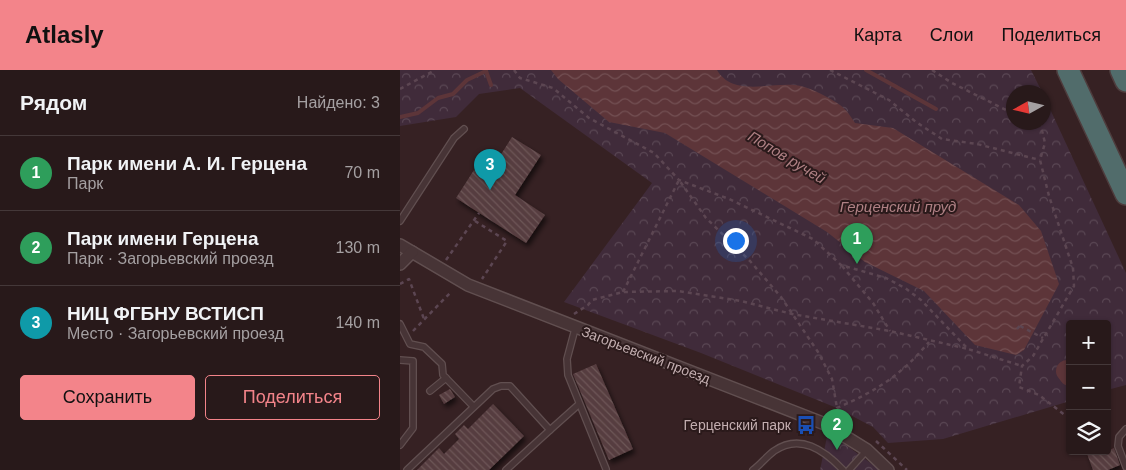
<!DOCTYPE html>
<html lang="ru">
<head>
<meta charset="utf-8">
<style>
	body { margin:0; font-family:Helvetica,sans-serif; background:#302223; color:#f1f3f6 }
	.controls { position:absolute; right:15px; bottom:15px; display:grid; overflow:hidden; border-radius:5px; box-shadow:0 1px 4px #0004 }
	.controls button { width:45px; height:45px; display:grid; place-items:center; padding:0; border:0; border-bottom:1px solid #443839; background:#28191a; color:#f1f3f6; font:25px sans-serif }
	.compass { position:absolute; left:606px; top:15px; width:45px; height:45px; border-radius:50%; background:#28191a; box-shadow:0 1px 4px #0004; rotate:262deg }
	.you { position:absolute; left:335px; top:170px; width:18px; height:18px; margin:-12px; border:4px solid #fff; border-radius:50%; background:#1a73e8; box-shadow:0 0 0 8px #1a73e833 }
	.badge { display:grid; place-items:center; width:32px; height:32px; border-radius:50%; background:#f3848a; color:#fff; font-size:16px; font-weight:700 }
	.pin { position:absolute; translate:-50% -41px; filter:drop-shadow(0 1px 2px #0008) }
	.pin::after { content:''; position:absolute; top:26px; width:18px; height:15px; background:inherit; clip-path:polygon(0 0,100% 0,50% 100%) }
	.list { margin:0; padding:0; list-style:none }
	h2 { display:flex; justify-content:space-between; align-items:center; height:65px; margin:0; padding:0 20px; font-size:21px }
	h2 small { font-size:16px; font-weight:400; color:#a5a0a2 }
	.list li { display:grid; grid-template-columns:32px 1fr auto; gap:15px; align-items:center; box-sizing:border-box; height:75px; padding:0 20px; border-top:1px solid #443839 }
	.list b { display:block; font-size:19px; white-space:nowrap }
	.list p { margin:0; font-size:16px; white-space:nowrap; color:#a5a0a2 }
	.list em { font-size:16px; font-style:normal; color:#a5a0a2 }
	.actions { display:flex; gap:10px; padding:15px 20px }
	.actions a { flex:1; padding:11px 0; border:1px solid #f3848a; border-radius:5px; text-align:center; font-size:18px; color:#f3848a }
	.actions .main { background:#f3848a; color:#111 }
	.icon { flex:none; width:28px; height:28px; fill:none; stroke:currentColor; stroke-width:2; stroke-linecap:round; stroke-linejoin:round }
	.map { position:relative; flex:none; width:726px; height:400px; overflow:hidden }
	header { display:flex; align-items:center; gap:30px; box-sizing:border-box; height:70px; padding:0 25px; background:#f3848a; color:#111 }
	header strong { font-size:24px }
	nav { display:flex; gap:28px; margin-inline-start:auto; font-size:18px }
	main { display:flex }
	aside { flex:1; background:#28191a }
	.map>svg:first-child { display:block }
</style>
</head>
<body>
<header>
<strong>Atlasly</strong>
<nav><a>Карта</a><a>Слои</a><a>Поделиться</a></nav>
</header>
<main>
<aside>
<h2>Рядом<small>Найдено: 3</small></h2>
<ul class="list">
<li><span class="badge" style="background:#2e9e5b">1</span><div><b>Парк имени А. И. Герцена</b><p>Парк</p></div><em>70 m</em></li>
<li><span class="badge" style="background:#2e9e5b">2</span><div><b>Парк имени Герцена</b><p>Парк · Загорьевский проезд</p></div><em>130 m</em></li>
<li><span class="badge" style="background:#0f9aa8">3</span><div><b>НИЦ ФГБНУ ВСТИСП</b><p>Место · Загорьевский проезд</p></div><em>140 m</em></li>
</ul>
<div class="actions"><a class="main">Сохранить</a><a>Поделиться</a></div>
</aside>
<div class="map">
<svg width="726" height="400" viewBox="0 0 726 400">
	<defs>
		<pattern id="park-crowns" width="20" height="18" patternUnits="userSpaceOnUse" patternTransform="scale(1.25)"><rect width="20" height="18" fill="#402b3a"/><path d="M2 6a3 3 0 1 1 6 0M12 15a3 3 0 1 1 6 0" fill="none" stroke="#5a4754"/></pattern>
		<pattern id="water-waves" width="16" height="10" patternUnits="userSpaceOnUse" patternTransform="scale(1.25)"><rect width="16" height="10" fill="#5d3539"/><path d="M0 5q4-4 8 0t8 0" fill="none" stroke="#735053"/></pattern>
		<pattern id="building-back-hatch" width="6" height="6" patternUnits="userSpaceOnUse" patternTransform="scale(1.25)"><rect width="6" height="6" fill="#563d3f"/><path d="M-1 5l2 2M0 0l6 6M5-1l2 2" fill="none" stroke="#6d5658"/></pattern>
		<filter id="shadow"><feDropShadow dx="2.5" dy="4" stdDeviation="2.5" flood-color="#0009"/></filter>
	</defs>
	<rect width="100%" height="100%" fill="#362123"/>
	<g fill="url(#park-crowns)">
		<polygon points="0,0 631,0 642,22 614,22 614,52 644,52 644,26 726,203 726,315 707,320 707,254 670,254 670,331 543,369 488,373 473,357 437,338 301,283 164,232 252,113 120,18 79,24 56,47 0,56"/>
		<polygon points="428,362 480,400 420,400"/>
	</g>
	<path fill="url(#water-waves)" d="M151,0H317C334,29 375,10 401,16C413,19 430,28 440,35C446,39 451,47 455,53L493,58L619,135L641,161L659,214L624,280L616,285L575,275L524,221L465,192L427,162L265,63L209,52L158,9Z"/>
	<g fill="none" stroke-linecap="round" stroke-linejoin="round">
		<g stroke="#5d3539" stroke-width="4">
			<polyline points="466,0 536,39"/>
			<polyline points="86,1 91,15"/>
			<polyline points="0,47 18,43 38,28 53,24 67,10 86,1"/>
		</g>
		<polyline stroke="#5d3539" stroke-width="22" points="667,301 670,305"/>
	</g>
	<g fill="url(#building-back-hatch)" filter="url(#shadow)">
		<polygon points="112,67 141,85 115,125 145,145 126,173 56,128 74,100 86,108"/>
		<polygon points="196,294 233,379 209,390 173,304"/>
		<polygon points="50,319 55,327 44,334 39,325"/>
		<polygon points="93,334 124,366 89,400 17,400 39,378 44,384 59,369 55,364 64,355 68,359"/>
		<polygon points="714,378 720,395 708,400 693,400 686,381 707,381"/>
	</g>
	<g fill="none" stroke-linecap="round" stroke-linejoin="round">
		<g stroke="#614f50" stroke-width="8">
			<g id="lane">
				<polyline points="0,151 54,68 64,59"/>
				<polyline points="0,254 10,274 24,277 42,294 43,305 73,336"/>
				<polyline points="175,259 167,289 168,305 206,399"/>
				<polyline points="0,290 13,291 13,358 0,375"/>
				<polyline points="30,321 46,308"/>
				<polyline points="726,359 719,367 718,376 726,397"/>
				<polyline points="150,360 178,335"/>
				<polyline points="7,400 93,319 101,316 110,316 150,360 106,400"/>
				<path d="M353,400C360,395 366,387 374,381C400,363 424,380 443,400"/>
				<polyline points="449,400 467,380"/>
			</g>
		</g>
		<g stroke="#614f50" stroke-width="14">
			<g id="street">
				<polyline points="0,175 68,215 425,354 467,380 488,400"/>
				<polyline points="0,194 12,182"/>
			</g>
		</g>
		<g stroke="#4e3c3d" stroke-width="24">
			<g id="highway">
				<polyline points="668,0 726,124"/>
				<polyline points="721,0 726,11"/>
			</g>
		</g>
		<g stroke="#5c4652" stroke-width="2.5" stroke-dasharray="4 4" stroke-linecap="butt">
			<polyline points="114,0 120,8 153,18 189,48 254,83 279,110 329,129 413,169 441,195 486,208 505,218 521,230 568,279 622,296"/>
			<polyline points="430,0 489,30 516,52 542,69 577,74 640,90"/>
			<polyline points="532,0 552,13 606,40 614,42"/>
			<polyline points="0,19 35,0"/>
			<polyline points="640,52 645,73 640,90 649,126 673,198 674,216 633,286 622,296 619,317 639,325 670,349"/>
			<polyline points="75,151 107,171 82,209"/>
			<polyline points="46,190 79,143"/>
			<polyline points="442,196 473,233 490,261"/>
			<polyline points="0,214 9,209 24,249"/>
			<polyline points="223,222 279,110 306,148 350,191 381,227 418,282 432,309 437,338"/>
			<polyline points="174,244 188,235 192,230 223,222 278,221 341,231 392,244 490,261 568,279"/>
			<polyline points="620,256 643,268"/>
			<polyline points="617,259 622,253"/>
			<polyline points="13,261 51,222"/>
			<path d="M434,346L437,338C478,320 500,306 529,272"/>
			<polyline points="476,371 507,400"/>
		</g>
		<use href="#lane" stroke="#473436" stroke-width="5.5"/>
		<use href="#street" stroke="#473436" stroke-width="11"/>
		<use href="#highway" stroke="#516c6b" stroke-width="21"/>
	</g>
	<defs>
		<g id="bus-bare" transform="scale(1.5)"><path d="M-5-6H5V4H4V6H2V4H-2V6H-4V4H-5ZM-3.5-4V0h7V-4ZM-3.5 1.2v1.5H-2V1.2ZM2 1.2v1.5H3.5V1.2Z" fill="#1a4fb4" stroke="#2b1a1b" stroke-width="2.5" paint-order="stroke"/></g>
	</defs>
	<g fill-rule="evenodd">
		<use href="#bus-bare" x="406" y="355"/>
	</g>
	<g text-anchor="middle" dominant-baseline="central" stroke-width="4" stroke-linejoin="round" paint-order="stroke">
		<g font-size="14" fill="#c3aeb0" stroke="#2b1a1b">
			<text transform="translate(246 285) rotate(21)">Загорьевский проезд</text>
		</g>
		<g font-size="14" fill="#c3aeb0" stroke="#2b1a1b" text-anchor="end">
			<text x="391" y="355">Герценский парк</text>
		</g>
		<g font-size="15" font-style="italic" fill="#af8084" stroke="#2b1a1b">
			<text transform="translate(387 87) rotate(31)">Попов ручей</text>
			<text x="498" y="136">Герценский пруд</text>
		</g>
	</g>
</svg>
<div class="controls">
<button>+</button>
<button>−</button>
<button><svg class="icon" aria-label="layers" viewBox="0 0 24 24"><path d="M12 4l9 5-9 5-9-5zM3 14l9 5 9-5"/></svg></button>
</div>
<svg class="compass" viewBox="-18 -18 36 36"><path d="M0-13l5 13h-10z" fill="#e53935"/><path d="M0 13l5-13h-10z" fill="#a5a0a2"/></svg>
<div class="you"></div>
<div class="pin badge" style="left:457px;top:194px;background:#2e9e5b">1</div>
<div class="pin badge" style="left:437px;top:380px;background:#2e9e5b">2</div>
<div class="pin badge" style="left:90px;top:120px;background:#0f9aa8">3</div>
</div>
</main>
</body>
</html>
